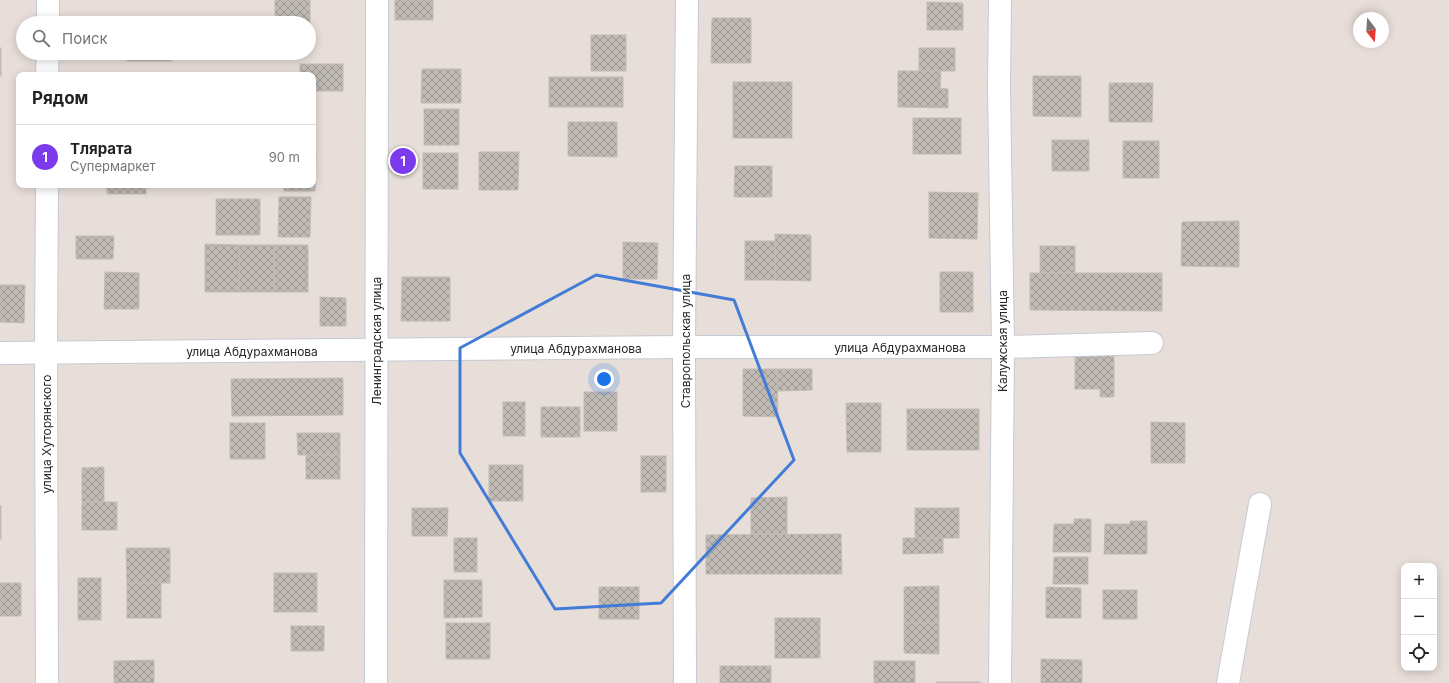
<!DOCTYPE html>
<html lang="ru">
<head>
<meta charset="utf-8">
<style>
	body { margin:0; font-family:Inter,sans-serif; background:#f2f2f2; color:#222 }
	.controls { position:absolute; right:12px; bottom:12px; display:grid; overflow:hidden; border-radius:8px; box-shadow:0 2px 10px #0003 }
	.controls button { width:36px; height:36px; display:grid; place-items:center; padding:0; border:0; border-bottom:1px solid #e0e0e0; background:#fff; color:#222; font:20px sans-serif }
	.compass { position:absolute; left:1353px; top:12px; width:36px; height:36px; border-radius:50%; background:#fff; box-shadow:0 2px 10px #0003; rotate:163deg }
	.you { position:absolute; left:604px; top:379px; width:14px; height:14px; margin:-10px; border:3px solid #fff; border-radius:50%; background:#1a73e8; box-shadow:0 0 0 6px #1a73e833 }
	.badge { display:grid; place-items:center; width:26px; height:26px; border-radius:50%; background:#7c3aed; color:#fff; font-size:13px; font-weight:700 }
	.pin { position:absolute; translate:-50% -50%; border:2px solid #fff; box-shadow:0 1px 4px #0006 }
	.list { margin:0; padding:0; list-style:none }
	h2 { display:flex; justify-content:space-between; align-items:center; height:52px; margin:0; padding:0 16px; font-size:17px }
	h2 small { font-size:13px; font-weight:400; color:#767676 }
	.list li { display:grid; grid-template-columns:26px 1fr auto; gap:12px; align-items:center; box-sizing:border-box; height:64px; padding:0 16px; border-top:1px solid #e0e0e0 }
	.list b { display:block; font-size:15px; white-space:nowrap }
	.list p { margin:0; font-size:13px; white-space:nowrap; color:#767676 }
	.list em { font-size:13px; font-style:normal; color:#767676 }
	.icon { flex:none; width:22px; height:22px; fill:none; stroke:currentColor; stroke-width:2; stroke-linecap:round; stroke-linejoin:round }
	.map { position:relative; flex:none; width:1449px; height:683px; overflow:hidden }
	.search { position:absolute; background:#fff; box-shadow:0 2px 10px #0003; left:16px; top:16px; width:300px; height:44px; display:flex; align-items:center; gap:10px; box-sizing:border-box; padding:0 14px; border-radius:22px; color:#767676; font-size:15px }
	.panel { position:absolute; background:#fff; box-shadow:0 2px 10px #0003; left:16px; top:72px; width:300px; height:116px; border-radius:8px }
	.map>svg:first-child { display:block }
</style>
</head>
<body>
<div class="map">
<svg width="1449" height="683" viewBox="0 0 1449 683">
	<defs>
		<pattern id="building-cross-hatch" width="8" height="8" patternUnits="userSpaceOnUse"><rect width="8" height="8" fill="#c0bab5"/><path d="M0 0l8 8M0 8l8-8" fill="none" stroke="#9c9793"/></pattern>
	</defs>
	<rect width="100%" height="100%" fill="#e8ded9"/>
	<g fill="url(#building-cross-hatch)" stroke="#c3bab3">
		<polygon points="275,0 310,0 310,32 309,23 275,23"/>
		<rect x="395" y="0" width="38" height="20"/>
		<polygon points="927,2 963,3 963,30 927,30"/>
		<polygon points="712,18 751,18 751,63 711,63"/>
		<rect x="591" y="35" width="35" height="36"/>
		<rect x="0" y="48" width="1" height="28"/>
		<rect x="919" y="48" width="36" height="23"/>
		<rect x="127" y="53" width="44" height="8"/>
		<polygon points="300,64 343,64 343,91 313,91 313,75 300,75"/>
		<polygon points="422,69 461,69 461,103 421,103"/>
		<polygon points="898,71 941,71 940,88 948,89 948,108 898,107"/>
		<polygon points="1033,76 1081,76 1081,117 1033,116"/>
		<rect x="549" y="77" width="74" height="30"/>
		<rect x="733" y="82" width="59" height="56"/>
		<polygon points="1109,83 1153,83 1152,122 1109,122"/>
		<rect x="424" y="109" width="35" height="36"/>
		<rect x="913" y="118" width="48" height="36"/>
		<polygon points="568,122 617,122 617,157 568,156"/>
		<rect x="1052" y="140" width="37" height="31"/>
		<rect x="1123" y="141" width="36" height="37"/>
		<polygon points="479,152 519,152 518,190 479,190"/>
		<rect x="423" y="153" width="35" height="36"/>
		<polygon points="313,154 316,154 315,191 284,191 284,185 313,185"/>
		<polygon points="735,166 772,166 772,197 734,197"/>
		<rect x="107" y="185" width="39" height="9"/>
		<polygon points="929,192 978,193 977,239 929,238"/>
		<polygon points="279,197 311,197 310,237 278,237"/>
		<rect x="216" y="199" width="44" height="36"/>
		<polygon points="1239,221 1239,267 1181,266 1182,222"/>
		<polygon points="775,234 811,235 811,281 775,280"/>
		<polygon points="76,236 114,236 113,259 76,259"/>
		<rect x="745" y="241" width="30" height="39"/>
		<polygon points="623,242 658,243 657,279 623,279"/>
		<polygon points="205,244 240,245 239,292 205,292"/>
		<polygon points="240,245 274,245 274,292 239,292"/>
		<rect x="274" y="245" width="34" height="47"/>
		<rect x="1040" y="246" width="35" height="27"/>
		<polygon points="105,272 139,273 139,309 104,309"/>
		<rect x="940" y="272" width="33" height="40"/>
		<polygon points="1030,273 1162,273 1162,311 1030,310"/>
		<polygon points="402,277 450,277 450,321 401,321"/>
		<polygon points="0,285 25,285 24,323 0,322"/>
		<polygon points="320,297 346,298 346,326 320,326"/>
		<polygon points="1075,352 1114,352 1114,397 1100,397 1100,389 1075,389"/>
		<polygon points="743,369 777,369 778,417 743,416"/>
		<polygon points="777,369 812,369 812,390 778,391"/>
		<polygon points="343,378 343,415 232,416 231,379"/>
		<rect x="584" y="392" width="33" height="39"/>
		<rect x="503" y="402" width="22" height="34"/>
		<polygon points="846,403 881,403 881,452 847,452"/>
		<rect x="541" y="407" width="39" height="30"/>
		<rect x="907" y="409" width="72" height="41"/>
		<polygon points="1151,422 1185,423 1185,463 1151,463"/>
		<rect x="230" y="423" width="35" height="36"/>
		<polygon points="297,433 340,433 340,455 298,455"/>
		<rect x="306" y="455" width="34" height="24"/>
		<rect x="641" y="456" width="25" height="36"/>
		<rect x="489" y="465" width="34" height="36"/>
		<polygon points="104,467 104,502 82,502 82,468"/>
		<polygon points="787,497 787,534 751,534 751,498"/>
		<rect x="82" y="502" width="35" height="28"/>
		<rect x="0" y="506" width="1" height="33"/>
		<polygon points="412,508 448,508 447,536 412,536"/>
		<rect x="915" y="508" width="44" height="30"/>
		<polygon points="1074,519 1091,519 1091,552 1053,552 1054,524 1074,524"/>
		<polygon points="1130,521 1147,521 1147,554 1104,554 1105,524 1130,524"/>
		<polygon points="841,534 842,574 706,574 706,535"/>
		<rect x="454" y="538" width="23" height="34"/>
		<polygon points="903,538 943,538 943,553 903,554"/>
		<polygon points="126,548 170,548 170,583 127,583"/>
		<polygon points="1054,557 1088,557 1088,584 1053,584"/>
		<rect x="274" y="573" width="43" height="39"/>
		<rect x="78" y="578" width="23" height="42"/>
		<polygon points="444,580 482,580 482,617 444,618"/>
		<rect x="0" y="583" width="21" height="33"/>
		<rect x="127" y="583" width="34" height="35"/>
		<polygon points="939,586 939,623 904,623 904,587"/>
		<rect x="599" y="587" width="40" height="32"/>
		<polygon points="1046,587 1081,588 1081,618 1046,618"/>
		<rect x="1103" y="590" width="34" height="29"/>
		<rect x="775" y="618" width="45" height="40"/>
		<rect x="446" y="623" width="44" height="36"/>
		<polygon points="904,623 939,623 939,654 904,653"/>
		<rect x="291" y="626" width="33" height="25"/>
		<polygon points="1041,659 1082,660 1082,683 1041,683"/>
		<polygon points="154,660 154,683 114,683 114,661"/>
		<rect x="874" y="661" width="41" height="22"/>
		<rect x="720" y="666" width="51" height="17"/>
		<rect x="937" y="682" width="43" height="1"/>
	</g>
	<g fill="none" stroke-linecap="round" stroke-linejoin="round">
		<g stroke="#c4cad3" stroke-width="24">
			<g id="minor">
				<polyline points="1000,0 999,86 1003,347 1000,683"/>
				<polyline points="48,23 48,0"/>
				<polyline points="47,75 48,53"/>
				<polyline points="47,185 46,352 47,683"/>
				<polyline points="0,353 684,347 1003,347 1152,343"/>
				<polyline points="376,683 377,0"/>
				<polyline points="685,683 684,347 687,0"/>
				<polyline points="1228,683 1260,504"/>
			</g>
		</g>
		<use href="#minor" stroke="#fff" stroke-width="22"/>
	</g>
	<path fill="none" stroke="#427cd6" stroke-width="3" stroke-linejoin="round" d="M596,275L734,300L794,460L661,603L555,609L460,453V348Z"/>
	<g text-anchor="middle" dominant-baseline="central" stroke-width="4" stroke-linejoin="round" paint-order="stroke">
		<g font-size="12" fill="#262626" stroke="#fff">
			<text transform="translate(376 341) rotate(-90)">Ленинградская улица</text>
			<text transform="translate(685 341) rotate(-90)">Ставропольская улица</text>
			<text transform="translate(1002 341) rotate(-90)">Калужская улица</text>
			<text x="900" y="347">улица Абдурахманова</text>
			<text x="576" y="348">улица Абдурахманова</text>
			<text x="252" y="351">улица Абдурахманова</text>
			<text transform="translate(46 434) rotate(-90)">улица Хуторянского</text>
		</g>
	</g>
</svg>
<div class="controls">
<button>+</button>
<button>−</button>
<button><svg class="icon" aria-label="locate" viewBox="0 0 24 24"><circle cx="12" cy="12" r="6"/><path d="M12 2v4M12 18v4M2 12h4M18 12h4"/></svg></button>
</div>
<svg class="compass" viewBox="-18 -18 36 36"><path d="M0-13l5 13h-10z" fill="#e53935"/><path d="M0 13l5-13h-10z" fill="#767676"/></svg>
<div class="you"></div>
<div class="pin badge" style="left:403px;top:161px">1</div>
<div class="search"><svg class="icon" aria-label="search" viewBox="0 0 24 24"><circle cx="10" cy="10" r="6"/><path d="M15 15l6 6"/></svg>Поиск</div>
<section class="panel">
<h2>Рядом<small></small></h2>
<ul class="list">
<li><span class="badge">1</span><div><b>Тлярата</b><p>Супермаркет</p></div><em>90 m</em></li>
</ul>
</section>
</div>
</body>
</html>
